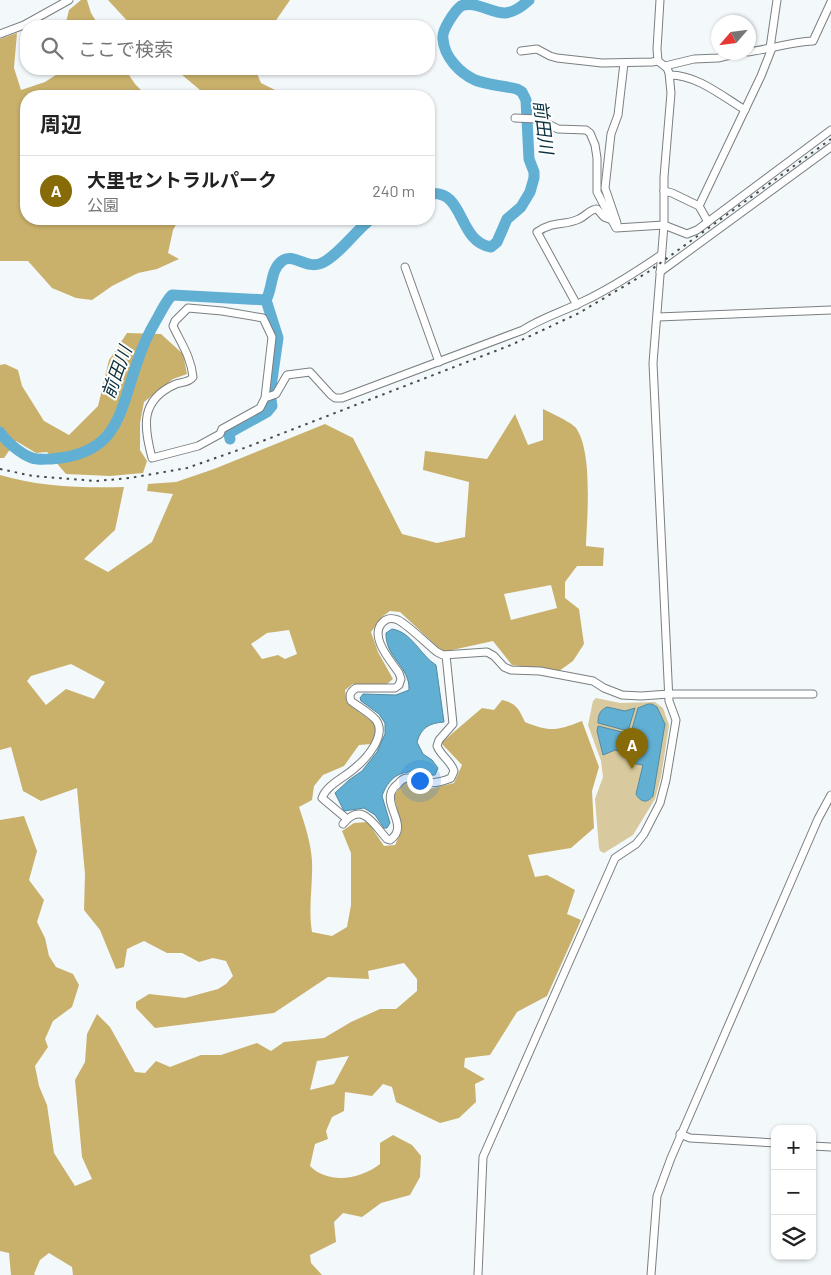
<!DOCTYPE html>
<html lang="ja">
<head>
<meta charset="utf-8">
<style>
	body { margin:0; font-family:Barlow,"Noto Sans JP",sans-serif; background:#f2f2f2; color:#222 }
	.controls { position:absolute; right:15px; bottom:15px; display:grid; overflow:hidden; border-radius:10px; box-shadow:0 1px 4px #0004 }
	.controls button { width:45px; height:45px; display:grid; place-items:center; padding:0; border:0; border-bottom:1px solid #e0e0e0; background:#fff; color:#222; font:25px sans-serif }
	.compass { position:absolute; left:711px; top:15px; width:45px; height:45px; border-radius:50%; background:#fff; box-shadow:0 1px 4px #0004; rotate:242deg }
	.you { position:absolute; left:419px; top:780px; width:18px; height:18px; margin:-12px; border:4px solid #fff; border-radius:50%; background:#1a73e8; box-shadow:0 0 0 8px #1a73e833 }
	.badge { display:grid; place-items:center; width:32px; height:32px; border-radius:50%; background:#866b08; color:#fff; font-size:16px; font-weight:700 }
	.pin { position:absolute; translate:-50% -41px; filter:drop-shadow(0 1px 2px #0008) }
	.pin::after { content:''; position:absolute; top:26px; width:18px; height:15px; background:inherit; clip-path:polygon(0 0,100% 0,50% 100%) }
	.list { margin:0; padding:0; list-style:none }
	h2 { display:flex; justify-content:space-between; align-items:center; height:65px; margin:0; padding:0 20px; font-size:21px }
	h2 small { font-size:16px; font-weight:400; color:#767676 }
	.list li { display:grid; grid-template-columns:32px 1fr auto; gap:15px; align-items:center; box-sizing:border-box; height:70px; padding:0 20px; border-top:1px solid #e0e0e0 }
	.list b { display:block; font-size:19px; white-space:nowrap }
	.list p { margin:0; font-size:16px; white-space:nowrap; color:#767676 }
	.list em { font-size:16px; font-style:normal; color:#767676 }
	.icon { flex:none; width:28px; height:28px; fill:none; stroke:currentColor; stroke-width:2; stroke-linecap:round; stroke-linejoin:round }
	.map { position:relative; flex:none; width:831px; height:1275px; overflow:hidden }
	.search { position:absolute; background:#fff; box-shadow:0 1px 4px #0004; left:20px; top:20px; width:415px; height:55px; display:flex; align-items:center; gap:12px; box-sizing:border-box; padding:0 18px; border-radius:20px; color:#767676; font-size:19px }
	.panel { position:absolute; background:#fff; box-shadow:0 1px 4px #0004; left:20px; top:90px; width:415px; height:135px; border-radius:20px }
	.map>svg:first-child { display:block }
</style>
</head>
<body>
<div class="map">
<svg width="831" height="1275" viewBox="0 0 831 1275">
	<rect width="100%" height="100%" fill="#f3f8fb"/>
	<polygon fill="#d9c99e" points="596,698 620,703 655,702 663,708 669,725 661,777 655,799 633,835 604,853 600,851 599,848 595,799 603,777 601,761 588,725 593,701"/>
	<g fill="#c9b16c" fill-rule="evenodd">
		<polygon points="81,0 87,0 91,13 99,26 65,26 69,10"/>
		<polygon points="108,0 290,0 272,26 132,26"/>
		<polygon points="17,33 14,68 21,90 45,82 65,69 125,69 135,84 147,96 26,96 26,219 179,219 173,230 168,253 179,259 157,269 138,273 112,286 92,300 76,298 52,288 28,261 0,261 0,39"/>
		<polygon points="175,69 255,69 261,83 277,91 280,96 204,96 200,90"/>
		<polygon points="127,333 161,334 183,354 187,374 173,379 144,402 140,423 140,450 147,461 143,473 110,476 66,474 47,452 36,453 16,441 4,458 0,458 0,365 5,364 18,370 22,386 44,421 69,435 98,406 109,360"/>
		<path d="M543,409C551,413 571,422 576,428C593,452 587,517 586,546L604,548L603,566H577L565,582V598L579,609L584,644L573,661L559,671L512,665L493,641L443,652L400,612L390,611L383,616L371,632L378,652L393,679L387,684H353L345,690L347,703L374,723L376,734L371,744L359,745L344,766L323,775L314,786L312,800L299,807C305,825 311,843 312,861C313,885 308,908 312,932L332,936L347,927L351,905V853L342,831L354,823L368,822L384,846L395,845L402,830L394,795L407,780L425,790L454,783L462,765L441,743L482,708L494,710L502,700C516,703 519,709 525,722C549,732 557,731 582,721L599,767L592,791L594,828L571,848L528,855L535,877L547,875L575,890L567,914L581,920L547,996L517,1012L490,1055L465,1058L464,1067L485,1079L475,1084L476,1102L459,1118L440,1123L396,1102L392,1087L383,1084L372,1096L345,1092L344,1111L332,1117L326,1131L328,1139L315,1144L310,1166C329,1185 361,1179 380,1164V1143L393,1135L412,1145L421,1156L420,1177L410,1195L381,1203L362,1217L343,1213L334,1222L336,1242L310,1255L311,1263L322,1275H73L72,1267L49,1253L40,1260L34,1274L35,1275H11L9,1253L0,1251V820L24,816L37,851L29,880L44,900L37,922L45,938L49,956L56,967L73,974L79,985L72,1007L53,1021L45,1039L48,1047L35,1066L39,1086L47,1105L54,1153L75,1186L92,1179L82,1157L75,1080L85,1062L87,1034L97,1014L110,1027L135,1072L145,1073L156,1061L170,1067L201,1055H221L257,1043L271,1051L284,1042L324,1038L351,1022L380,1009H396L417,991V979L404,963L368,971L369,979L328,977L274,1013L155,1028L136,1008V1002L149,994L185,998L218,989L226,984L233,976L226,961L213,958L199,962L182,953H167L144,941L127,949L124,967L116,969L100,930L84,910L85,874L77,788L41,801L23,791L11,747L0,750V475C40,487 82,488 124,487L115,530L84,559L108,572L152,542L173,494L147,491L148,484L176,482L214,469L325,424L353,438L402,534L437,543L465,537L469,482L423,470L425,451L487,459L515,414L528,445L543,440ZM551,585L557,608L511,620L504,594ZM289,630L297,654L285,659L278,655L262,659L251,644L267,633ZM71,664L105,682L94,699L66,689L46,705L27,681L31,676ZM349,1056L334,1084L310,1090L317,1061Z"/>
	</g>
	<g fill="#61afd2" stroke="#538aa3">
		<path d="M392,629C412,632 420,655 436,665L444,722C429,723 421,728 417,742L423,754L432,760L438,768L435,775C427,776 420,772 411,772C396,772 387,782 382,796L390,823L387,828H384L375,815L364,808L344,811L335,793L349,780L362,771L377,752L385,734V723L379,714L361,701L360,698L363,694L396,695L409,690C410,666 385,658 386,633Z"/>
		<path d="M648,704H652L657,707L665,724L653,796C647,804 640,802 636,794L643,765L631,763L621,751L625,736H630L638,708Z"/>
		<path d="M607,707L625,711L635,708L628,731L598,723C598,715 600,710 607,707Z"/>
		<polygon points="598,726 622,732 618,751 615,750 603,755 597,731"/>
	</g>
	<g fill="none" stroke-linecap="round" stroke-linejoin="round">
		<g stroke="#61afd2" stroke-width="11">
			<path d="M429,194C465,188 457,242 491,247L497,242L507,219L521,207L530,192L534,178V172L529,159L526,100L522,92L517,89C504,86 488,85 475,80C460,73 444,57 443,39C442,34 446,26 449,21C452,16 456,10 461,6C474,0 491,13 505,13C515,12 522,6 529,0"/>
			<path d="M0,432C6,442 21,454 32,458C38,460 45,459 51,459C118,454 119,415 137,363C142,347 149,332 158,317C162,310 166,301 172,295L266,300C273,288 270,270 282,261C293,252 306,270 322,263C338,256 356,230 371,219"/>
			<polyline points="230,439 229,433 267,412 272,406 270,394 278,338 266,300"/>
		</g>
		<g stroke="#7a7f81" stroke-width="9">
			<g id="minor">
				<polyline points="0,34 24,25 69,0"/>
				<polyline points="770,48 777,0"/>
				<polyline points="521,51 537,49 550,56 557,58 602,63 652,62 658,61"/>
				<path d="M748,52C770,49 791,42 813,41L831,2"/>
				<polyline points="665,66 694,59 718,58 743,52"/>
				<path d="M670,75C697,75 722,96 745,110"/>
				<polyline points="515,118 538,119 558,129 586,130 590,133 595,145 597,158 597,192 616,228 664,225 687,234 697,230 831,130"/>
				<polyline points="664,191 672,193 699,206 708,222"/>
				<polyline points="699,206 761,76 772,48"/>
				<polyline points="617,223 605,188 611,134 618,115 624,63"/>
				<polyline points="405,267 439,362"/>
				<polyline points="660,272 831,147"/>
				<path d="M577,305L537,232C552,221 564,226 579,219C586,216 590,209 597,209L604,217L612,220"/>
				<polyline points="658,317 831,310"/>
				<path d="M265,398L272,337L263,318L222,311L188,308L175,321L173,326C181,343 191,357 193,377C190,382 182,382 176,384C139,400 144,427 152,458L198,446L220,434L222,429L260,408L265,398L276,394L287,375L310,372L331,395L335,398H342L523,330C541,318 562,312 582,302C610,289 636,272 661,255"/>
				<path d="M347,819L322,798C327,784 346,777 356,767C367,758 387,735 376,720C370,713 359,707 351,701C349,695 350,692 356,688H395L399,685L401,679L399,673C391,661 368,636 383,622C387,618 393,618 398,620C408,625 427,644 437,652L443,655L487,652L494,656L504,667L511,670L540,671L593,681L604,688L622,695L641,696L669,694H813"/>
				<path d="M343,824C362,800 374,825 387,839L390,840C409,827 386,809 391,793C392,790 395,786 398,784C406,773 413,780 425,782C434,784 444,781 451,778L454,771C451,761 441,756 437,746L439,740L453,724L446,655"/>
				<polyline points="680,1134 690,1138 775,1143"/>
				<polyline points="812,1146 831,1147"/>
				<polyline points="478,1275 483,1157 615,858 636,844 644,834 660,803 666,780 676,720 669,701 653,363 664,225 664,177 671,93 669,73 667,68 658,61 657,49 660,0"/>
				<polyline points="651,1275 657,1196 671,1158 818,819 831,795"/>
			</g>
		</g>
		<use href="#minor" stroke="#fff" stroke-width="7"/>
		<polyline stroke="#46494a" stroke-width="2" stroke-dasharray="2.5 5" stroke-linecap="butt" points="0,469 33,476 96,481 130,478 187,468 247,447 511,345 579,313 648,272 831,139"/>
	</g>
	<g text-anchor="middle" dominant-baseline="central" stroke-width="4" stroke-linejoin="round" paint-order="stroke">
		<g font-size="18" font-style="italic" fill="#0a2f3e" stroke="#fff">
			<text transform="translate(544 127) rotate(83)">前田川</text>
			<text transform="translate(116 372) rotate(-70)">前田川</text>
		</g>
	</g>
</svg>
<div class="controls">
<button>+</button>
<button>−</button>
<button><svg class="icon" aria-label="layers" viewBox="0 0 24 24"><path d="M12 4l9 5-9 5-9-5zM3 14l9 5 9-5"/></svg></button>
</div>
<svg class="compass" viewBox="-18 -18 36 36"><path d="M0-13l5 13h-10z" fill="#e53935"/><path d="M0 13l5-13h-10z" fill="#767676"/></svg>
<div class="you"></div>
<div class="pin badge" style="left:632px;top:769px">A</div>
<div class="search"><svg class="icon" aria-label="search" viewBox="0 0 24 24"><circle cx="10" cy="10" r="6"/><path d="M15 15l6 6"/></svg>ここで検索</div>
<section class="panel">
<h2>周辺<small></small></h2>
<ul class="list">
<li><span class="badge">A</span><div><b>大里セントラルパーク</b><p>公園</p></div><em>240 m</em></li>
</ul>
</section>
</div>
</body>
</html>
